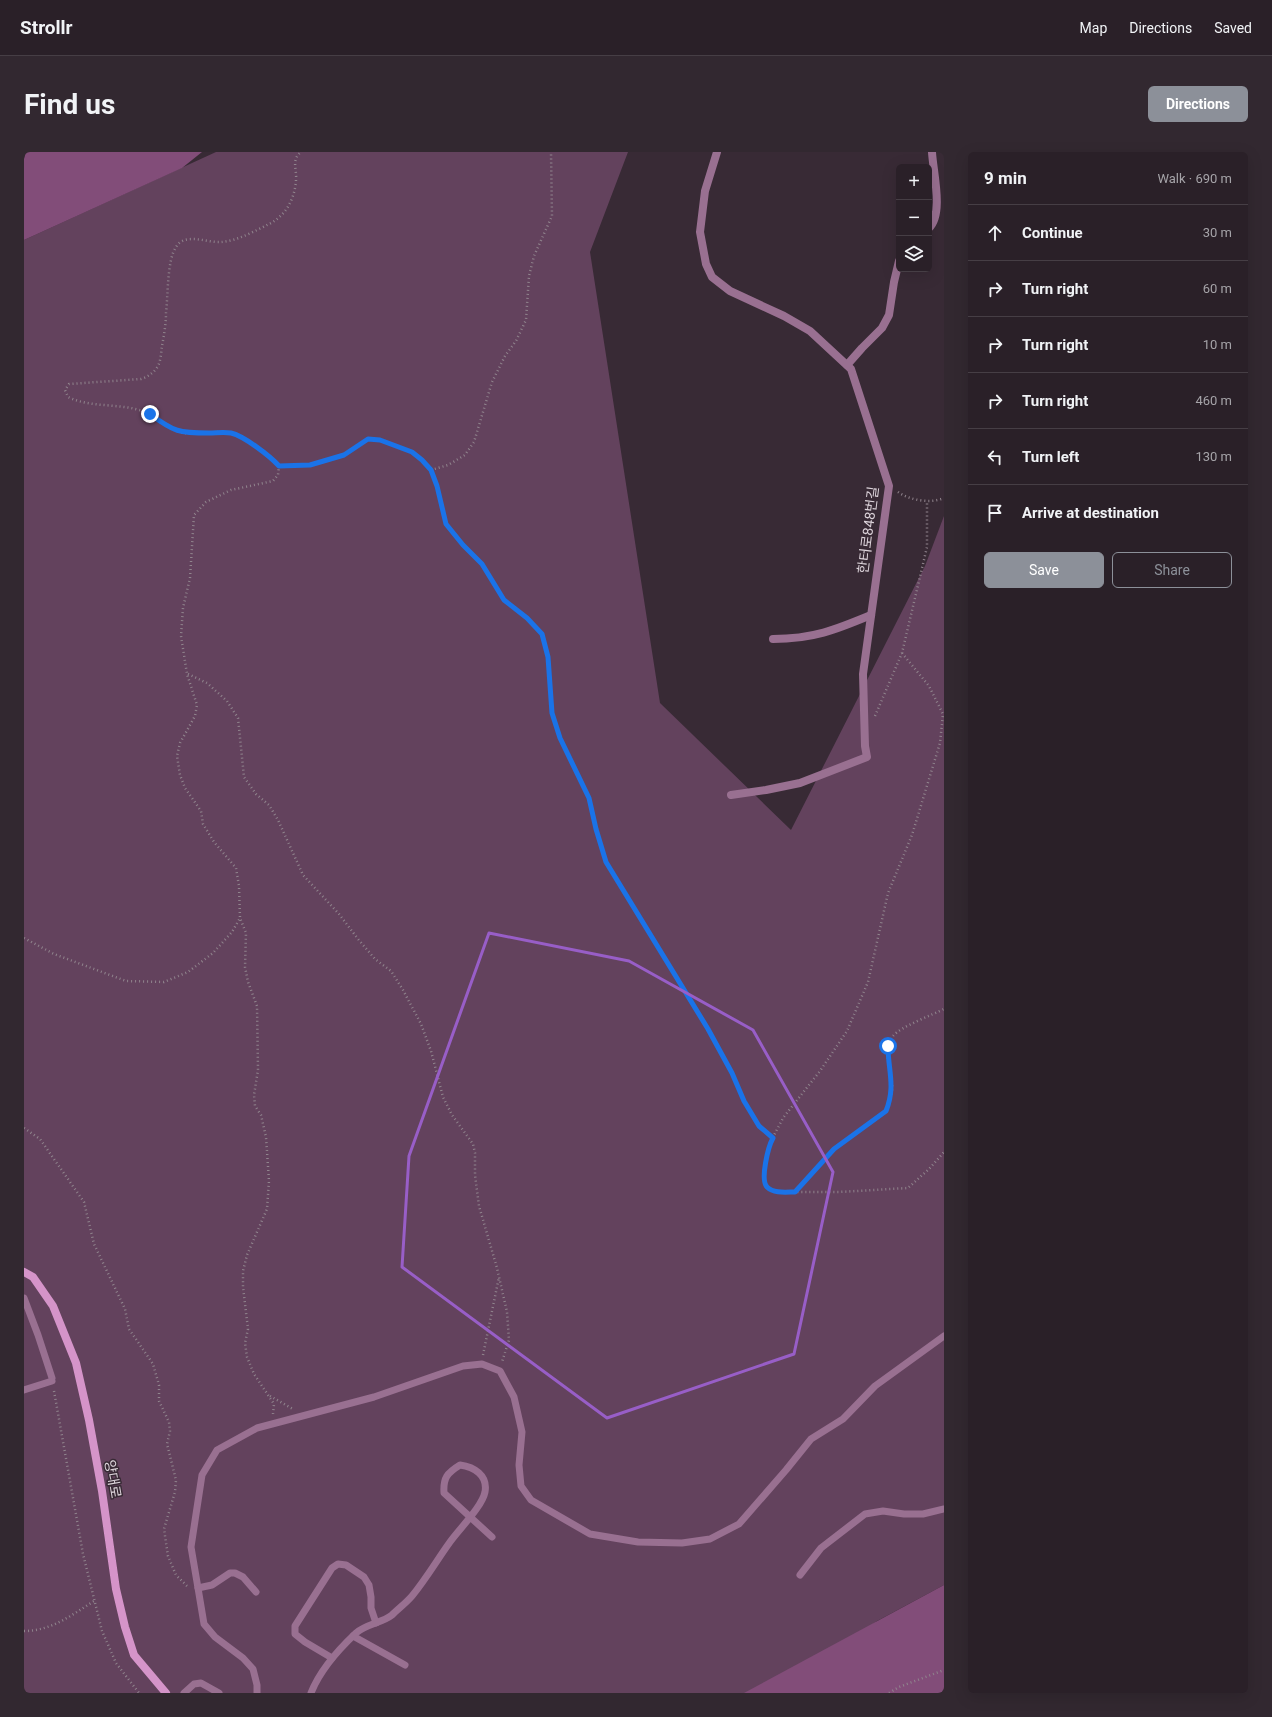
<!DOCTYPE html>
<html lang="en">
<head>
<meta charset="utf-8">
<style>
	body { margin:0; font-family:Roboto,"Noto Sans KR",sans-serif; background:#322830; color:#f1f3f6 }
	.controls { position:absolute; right:12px; top:12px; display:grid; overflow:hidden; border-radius:6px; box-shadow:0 4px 16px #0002 }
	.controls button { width:36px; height:36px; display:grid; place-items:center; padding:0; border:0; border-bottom:1px solid #463e45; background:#2a2028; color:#f1f3f6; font:20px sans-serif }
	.stop { position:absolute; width:12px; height:12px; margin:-9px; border:3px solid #1a73e8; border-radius:50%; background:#fff }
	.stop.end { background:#1a73e8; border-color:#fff; box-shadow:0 1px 4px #0008 }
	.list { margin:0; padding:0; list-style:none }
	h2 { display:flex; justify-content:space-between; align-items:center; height:52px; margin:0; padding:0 16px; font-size:17px }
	h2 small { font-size:13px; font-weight:400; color:#a5a3a8 }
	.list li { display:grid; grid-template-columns:26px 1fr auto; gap:12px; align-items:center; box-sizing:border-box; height:56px; padding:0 16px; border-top:1px solid #463e45 }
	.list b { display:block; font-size:15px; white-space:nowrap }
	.list em { font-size:13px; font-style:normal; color:#a5a3a8 }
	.actions { display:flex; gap:8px; padding:12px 16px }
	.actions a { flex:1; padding:9px 0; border:1px solid #8c9099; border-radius:6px; text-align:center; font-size:14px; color:#8c9099 }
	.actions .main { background:#8c9099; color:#fff }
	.icon { flex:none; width:22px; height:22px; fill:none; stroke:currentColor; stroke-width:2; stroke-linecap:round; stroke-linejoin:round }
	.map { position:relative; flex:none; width:920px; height:1541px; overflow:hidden; border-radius:6px }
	header { display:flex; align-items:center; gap:24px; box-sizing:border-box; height:56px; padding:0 20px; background:#2a2028; border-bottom:1px solid #463e45 }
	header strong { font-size:19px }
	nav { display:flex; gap:22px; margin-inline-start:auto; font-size:14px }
	.intro { display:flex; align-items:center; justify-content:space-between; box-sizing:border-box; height:96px; padding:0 24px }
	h1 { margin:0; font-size:28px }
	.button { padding:10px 18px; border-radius:6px; background:#8c9099; color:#fff; font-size:14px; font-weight:700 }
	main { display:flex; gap:24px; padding:0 24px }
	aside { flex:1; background:#2a2028; border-radius:6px; box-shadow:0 4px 16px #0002 }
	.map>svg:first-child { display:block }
</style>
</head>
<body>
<header>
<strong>Strollr</strong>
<nav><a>Map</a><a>Directions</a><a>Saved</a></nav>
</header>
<div class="intro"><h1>Find us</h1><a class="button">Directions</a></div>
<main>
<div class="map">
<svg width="920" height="1541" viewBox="0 0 920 1541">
	<rect width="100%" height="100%" fill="#382a35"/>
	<polygon fill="#63425d" points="192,0 604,0 566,100 636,551 767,678 901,414 920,364 920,1433 853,1469 751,1541 0,1541 0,88"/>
	<g fill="#824d79">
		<polygon points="2,0 178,0 158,16 0,88 0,7"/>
		<polygon points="920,1433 920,1541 720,1541"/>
	</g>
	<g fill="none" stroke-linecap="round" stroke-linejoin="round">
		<g stroke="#90848d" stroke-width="2.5" stroke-dasharray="1 3" stroke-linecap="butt">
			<polyline points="255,314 286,313 320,303 344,287 356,288 388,300 398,307 407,318 413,334 422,372 439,393 458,412 480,448 503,466 518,482 524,505 528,561 536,586 565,646 572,677 582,710 684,877 708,921 720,949 735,974 749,986"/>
			<polyline points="407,318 424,313 441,303 450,290 468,230 481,204 492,189 502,168 505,124 510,104 528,64 527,0"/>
			<path d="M874,340C885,348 906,352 920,346"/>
			<polyline points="878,501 905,534 919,562 916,591 888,683 864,741 844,830 823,879 796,919 759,966 745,993 741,1014 740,1031 744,1036 754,1040 815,1040 884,1036 905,1017 920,1000"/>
			<polyline points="164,522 183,531 203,549 214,566 220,625 232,642 245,653 254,668 279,723 315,762 334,787 351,807 367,819 379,838 397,872 407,899 419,945 428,963 449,992 451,1001 451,1023 455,1054 473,1116 483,1160 485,1188 478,1210"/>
			<polyline points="851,564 878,501 903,395 903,349"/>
			<polyline points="0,786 30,802 102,829 140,830 164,820 189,801 208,780 216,766"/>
			<polyline points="0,976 16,987 60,1050 70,1092 101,1157 105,1177 129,1212 135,1233 135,1249 145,1270 146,1279 143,1292 152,1328 151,1340 140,1377 144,1404 152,1423 163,1434"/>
			<path d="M771,1040L810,997L862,959C865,951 869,941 868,932C867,917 858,898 869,884C876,875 908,863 920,857"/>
			<polyline points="459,1203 475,1125"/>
			<polyline points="30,1239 59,1402 78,1479 92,1511 115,1541"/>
			<polyline points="246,1244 269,1257"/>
			<path d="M249,1262L250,1252L230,1222L223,1205L221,1191L224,1177L219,1135V1119L223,1103L243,1057L245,1029L242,985L237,963L231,954L230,943L234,918L233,854L224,830L221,815L222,781L216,766L215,734L212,716L190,690L179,672L177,659L161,636L156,623L153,604L156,591L171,564L173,553L163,522L157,484L159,456L166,426L170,363L182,350L207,338L249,329L254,323L255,314C246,304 221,285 207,281C193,278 176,283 161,281C144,279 138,267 124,261C98,250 69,257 44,245L41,238L45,232L117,227C123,225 128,222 132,217C137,211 137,201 138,194C140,183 142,172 142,161C144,145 143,108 152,95C161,80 183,91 197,90C213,89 231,79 245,72C262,64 271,46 272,28C273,17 267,8 277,0"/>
			<path d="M0,1479C27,1479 48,1463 70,1449"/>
			<polyline points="865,1541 875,1535 920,1518"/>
		</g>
		<g stroke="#997091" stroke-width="7">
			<polyline points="0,1146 14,1183 28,1226"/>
			<polyline points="0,1238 28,1229"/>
			<polyline points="776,1423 797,1396 841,1362 859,1359 880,1362 899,1362 920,1357"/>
			<polyline points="174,1436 188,1433 206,1421 211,1421 219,1425 232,1440"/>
			<polyline points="329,1484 381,1513"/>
			<polyline points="308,1506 281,1490 271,1482 271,1474 308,1416 314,1412 322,1413 340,1425 345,1433 347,1445 347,1456 352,1471"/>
			<polyline points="160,1541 170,1532 177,1531 195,1541"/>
			<polyline points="233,1541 233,1533 229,1517 219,1506 191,1485 180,1472 174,1436 167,1395 178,1323 193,1298 233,1276 350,1245 439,1214 458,1212 476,1219 490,1245 498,1280 495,1313 497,1334 507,1348 566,1382 614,1390 658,1391 686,1387 715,1372 762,1318 787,1287 819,1267 851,1234 920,1184"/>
			<path d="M287,1541C296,1518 315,1497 332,1481C342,1472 358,1471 368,1463C374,1457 382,1451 388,1444C402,1427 413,1408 426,1390C435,1377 458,1355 461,1340C464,1323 450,1315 436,1313C423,1321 419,1326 420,1341L468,1385"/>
		</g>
		<g stroke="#997091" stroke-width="8">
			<polyline points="693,0 681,39 676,80 682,112 688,125 706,139 760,164 786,179 827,217 865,334 839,522 841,594 843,605 776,631 742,638 707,643"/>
			<path d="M905,76C920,62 909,20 908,0"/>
			<polyline points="823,213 838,196 858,176 865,163 870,130 875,109"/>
			<path d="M749,487C789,487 811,478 847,463"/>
		</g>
		<polyline stroke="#d594c9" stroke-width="8" points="0,1120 9,1125 29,1154 52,1211 65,1268 78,1339 92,1437 101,1475 110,1503 142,1541"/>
	</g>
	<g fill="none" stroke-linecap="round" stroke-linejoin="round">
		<path stroke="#1a73e8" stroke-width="5" d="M126,262C150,280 155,281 185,281C192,281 200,280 207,281C220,284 246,304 255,314L286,313L320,303L344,287L356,288L388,300L398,308L407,318L413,334L422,372L439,393L458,412L480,448L503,466L518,482L524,505L528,561L536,586L565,646L572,677L582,710L684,877L708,921L720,949L735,974L749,986C744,995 736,1028 743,1035C750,1042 763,1040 771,1040L810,997L862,959C872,934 864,919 864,894"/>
	</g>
	<path fill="none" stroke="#985ec7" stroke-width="3" stroke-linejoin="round" d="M465,781L605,809L729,878L809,1020L770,1202L583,1266L378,1115L385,1004Z"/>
	<g text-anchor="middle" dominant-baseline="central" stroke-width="3" stroke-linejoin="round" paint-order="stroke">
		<g font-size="14" fill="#dcd3da" stroke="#382a35">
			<text transform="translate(844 378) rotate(-83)">한터로848번길</text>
			<text transform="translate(89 1327) rotate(80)">양대로</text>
		</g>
	</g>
</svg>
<div class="controls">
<button>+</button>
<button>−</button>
<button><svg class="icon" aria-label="layers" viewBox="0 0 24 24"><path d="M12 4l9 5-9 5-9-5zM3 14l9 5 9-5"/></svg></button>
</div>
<div class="stop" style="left:864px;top:894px"></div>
<div class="stop end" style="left:126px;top:262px"></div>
</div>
<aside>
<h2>9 min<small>Walk · 690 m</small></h2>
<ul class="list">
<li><svg class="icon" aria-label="ahead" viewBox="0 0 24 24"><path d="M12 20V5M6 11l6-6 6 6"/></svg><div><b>Continue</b></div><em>30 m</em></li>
<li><svg class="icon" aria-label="right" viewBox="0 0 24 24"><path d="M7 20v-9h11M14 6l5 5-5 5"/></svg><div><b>Turn right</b></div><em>60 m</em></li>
<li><svg class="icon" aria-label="right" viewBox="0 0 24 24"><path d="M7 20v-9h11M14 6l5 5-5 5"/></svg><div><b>Turn right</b></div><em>10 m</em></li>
<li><svg class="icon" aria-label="right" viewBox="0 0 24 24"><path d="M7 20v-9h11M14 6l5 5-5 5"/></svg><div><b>Turn right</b></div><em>460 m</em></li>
<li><svg class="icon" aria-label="left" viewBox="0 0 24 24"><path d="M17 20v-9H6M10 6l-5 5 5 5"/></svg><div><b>Turn left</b></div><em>130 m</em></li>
<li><svg class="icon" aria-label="arrive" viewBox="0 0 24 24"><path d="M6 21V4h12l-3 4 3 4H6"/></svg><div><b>Arrive at destination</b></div></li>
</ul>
<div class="actions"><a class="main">Save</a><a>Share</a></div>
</aside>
</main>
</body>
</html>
